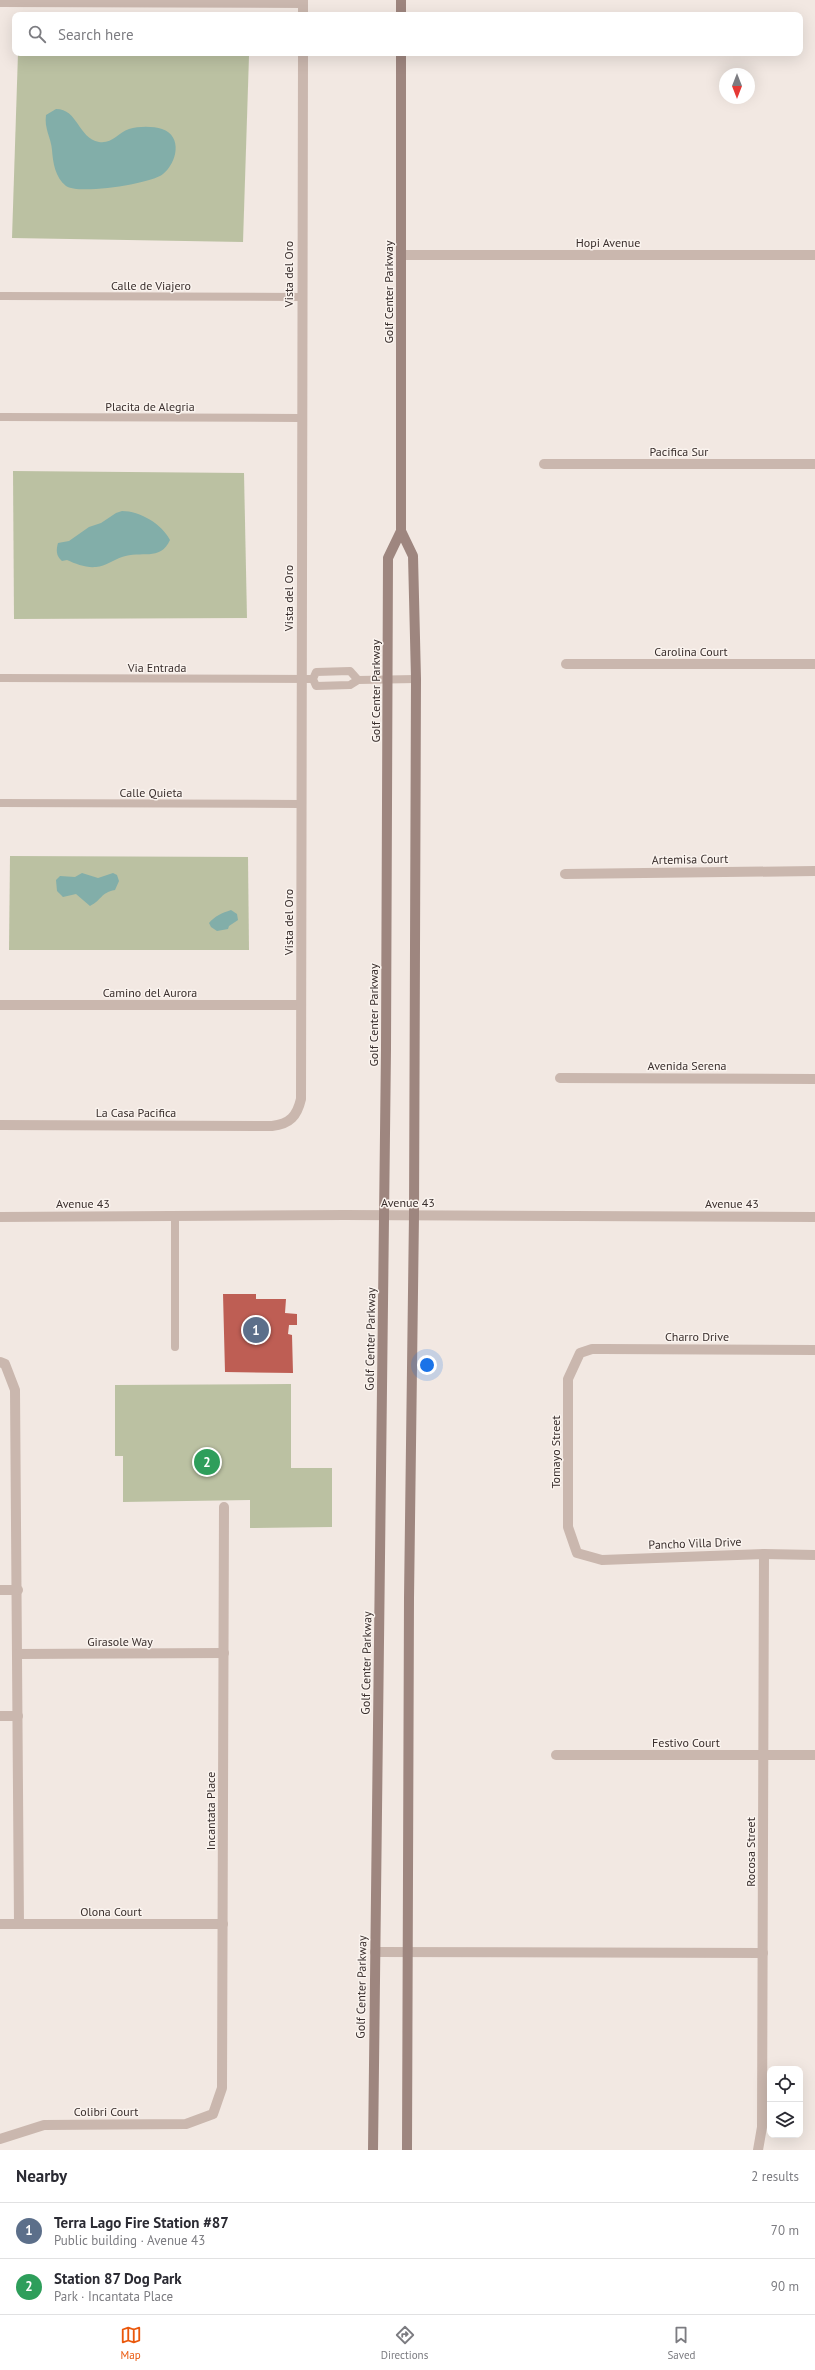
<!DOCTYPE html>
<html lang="en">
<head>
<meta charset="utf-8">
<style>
	body { margin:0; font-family:"PT Sans",sans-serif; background:#f7f7f7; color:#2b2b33 }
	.controls { position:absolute; right:12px; bottom:12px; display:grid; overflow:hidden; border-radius:8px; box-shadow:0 4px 16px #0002 }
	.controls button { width:36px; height:36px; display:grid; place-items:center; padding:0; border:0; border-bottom:1px solid #e1e1e2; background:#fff; color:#2b2b33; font:20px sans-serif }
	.compass { position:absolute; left:719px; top:68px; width:36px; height:36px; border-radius:50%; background:#fff; box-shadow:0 4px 16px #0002; rotate:180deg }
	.you { position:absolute; left:427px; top:1365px; width:14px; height:14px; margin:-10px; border:3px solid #fff; border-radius:50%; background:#1a73e8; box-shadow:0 0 0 6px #1a73e833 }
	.badge { display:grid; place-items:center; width:26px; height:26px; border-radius:50%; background:#ea580c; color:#fff; font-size:13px; font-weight:700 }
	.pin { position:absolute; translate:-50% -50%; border:2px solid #fff; box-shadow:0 1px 4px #0006 }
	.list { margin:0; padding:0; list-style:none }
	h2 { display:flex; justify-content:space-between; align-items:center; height:52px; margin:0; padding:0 16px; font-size:17px }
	h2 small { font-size:13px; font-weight:400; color:#7c7c81 }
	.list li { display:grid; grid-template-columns:26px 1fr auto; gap:12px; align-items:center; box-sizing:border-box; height:56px; padding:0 16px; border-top:1px solid #e1e1e2 }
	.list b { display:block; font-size:15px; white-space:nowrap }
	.list p { margin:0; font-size:13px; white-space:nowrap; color:#7c7c81 }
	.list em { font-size:13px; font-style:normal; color:#7c7c81 }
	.icon { flex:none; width:22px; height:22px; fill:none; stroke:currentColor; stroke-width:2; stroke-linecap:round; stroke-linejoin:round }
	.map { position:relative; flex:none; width:815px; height:2150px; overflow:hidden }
	.search { position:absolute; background:#fff; box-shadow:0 4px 16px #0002; left:12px; right:12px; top:12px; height:44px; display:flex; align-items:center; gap:10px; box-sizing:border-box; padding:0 14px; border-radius:8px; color:#7c7c81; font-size:15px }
	.sheet { height:164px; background:#fff }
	nav { display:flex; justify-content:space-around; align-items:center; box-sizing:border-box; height:56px; border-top:1px solid #e1e1e2; background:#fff; font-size:11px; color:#7c7c81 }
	nav a { display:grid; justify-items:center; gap:2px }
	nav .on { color:#ea580c }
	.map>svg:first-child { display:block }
</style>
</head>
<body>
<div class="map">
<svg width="815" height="2150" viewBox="0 0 815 2150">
	<rect width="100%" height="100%" fill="#f2e8e2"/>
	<g fill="#bbc1a2">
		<polygon points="18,53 249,56 243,242 12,238"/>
		<polygon points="13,471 244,473 247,618 14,619"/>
		<polygon points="10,856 248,857 249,950 9,950"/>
		<polygon points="291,1384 291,1468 332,1468 332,1527 250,1528 250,1500 123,1502 123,1456 115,1456 115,1385"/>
	</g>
	<g fill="#82aea9">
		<path d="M56,109C78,109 78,138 99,142C112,144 118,133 129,129C139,126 153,126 162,129C183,136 177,163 163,174C151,184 78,195 66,186C55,177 53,163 52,150C51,137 44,129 46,115Z"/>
		<path d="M122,511C140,511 162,524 170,540C160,562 141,550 122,557C113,560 106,566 96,567C86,568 76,564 67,560L62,561C56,556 56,550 58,543L69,541L89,527L101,523L116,513Z"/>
		<path d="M82,873L98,878L113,873L117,875L119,881L115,890C100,893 102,900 90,906L76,894L63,897L57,891L56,880L60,876L75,877Z"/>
		<path d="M231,910L237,914L238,920L229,926L228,929L217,931L211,927L209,923C215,916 222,913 231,910Z"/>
	</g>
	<polygon fill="#be5e54" points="223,1294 256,1294 256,1299 286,1299 285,1313 297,1314 297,1325 289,1325 288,1334 292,1335 293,1373 225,1372"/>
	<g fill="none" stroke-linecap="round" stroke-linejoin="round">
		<g stroke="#cab7ae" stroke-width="8">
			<polyline points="0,3 303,4"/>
			<polyline points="0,296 301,297"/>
			<polyline points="0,417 301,418"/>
			<polyline points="0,678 313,679"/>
			<polyline points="358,680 350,671 316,672 313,679 316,686 350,685 358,680 416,679"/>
			<polyline points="0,803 301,804"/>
			<polyline points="175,1216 175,1347"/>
		</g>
		<g stroke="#cab7ae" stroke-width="10">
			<polyline points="303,15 303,0"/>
			<polyline points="401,255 815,255"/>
			<polyline points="544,464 815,464"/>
			<polyline points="566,664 815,664"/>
			<polyline points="565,874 815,871"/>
			<polyline points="0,1005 301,1005"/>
			<polyline points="560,1078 815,1079"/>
			<path d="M0,1125L272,1126C290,1124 297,1116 301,1099L303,53"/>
			<polyline points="815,1350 603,1349 592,1349 580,1353 568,1379 568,1527 577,1553 602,1560 764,1554 815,1555"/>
			<polyline points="0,1362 5,1364 15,1390 19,1924"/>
			<polyline points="0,1590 18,1590"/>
			<polyline points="17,1654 224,1653"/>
			<polyline points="0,1716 18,1716"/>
			<polyline points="556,1755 815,1755"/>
			<polyline points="0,1924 223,1924"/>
			<polyline points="375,1952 763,1953"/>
			<polyline points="0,2139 44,2125 186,2124 213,2114 222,2088 224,1507"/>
			<polyline points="758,2150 762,2127 764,1554"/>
		</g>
		<polyline stroke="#cab7ae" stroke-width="10" points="0,1217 344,1215 815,1217"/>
		<g stroke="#9e867f" stroke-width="10">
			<polyline points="401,15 401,0"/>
			<polyline points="401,531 413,556 416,679 414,1215 409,1598 407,2150"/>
			<polyline points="373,2150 386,1049 388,558 401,531 401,53"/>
		</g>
	</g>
	<g text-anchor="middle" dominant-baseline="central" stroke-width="3" stroke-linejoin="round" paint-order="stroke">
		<g font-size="12" fill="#392e2c" stroke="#faf3ee">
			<text x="608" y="242">Hopi Avenue</text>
			<text transform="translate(288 274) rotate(-90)">Vista del Oro</text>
			<text x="151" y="285">Calle de Viajero</text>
			<text transform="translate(388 292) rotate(-90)">Golf Center Parkway</text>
			<text x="150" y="406">Placita de Alegria</text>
			<text x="679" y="451">Pacifica Sur</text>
			<text transform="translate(288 598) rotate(-90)">Vista del Oro</text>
			<text x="691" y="651">Carolina Court</text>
			<text x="157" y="667">Via Entrada</text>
			<text transform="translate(375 691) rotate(-90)">Golf Center Parkway</text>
			<text x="151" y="792">Calle Quieta</text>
			<text transform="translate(690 859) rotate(-1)">Artemisa Court</text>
			<text transform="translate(288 922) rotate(-90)">Vista del Oro</text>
			<text x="150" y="992">Camino del Aurora</text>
			<text transform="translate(373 1015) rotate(-90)">Golf Center Parkway</text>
			<text x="687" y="1065">Avenida Serena</text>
			<text x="136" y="1112">La Casa Pacifica</text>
			<text x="408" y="1202">Avenue 43</text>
			<text x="83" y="1203">Avenue 43</text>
			<text x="732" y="1203">Avenue 43</text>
			<text x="697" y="1336">Charro Drive</text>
			<text transform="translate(370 1339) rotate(-89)">Golf Center Parkway</text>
			<text transform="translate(555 1452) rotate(-90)">Tomayo Street</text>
			<text transform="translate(695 1543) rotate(-2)">Pancho Villa Drive</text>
			<text x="120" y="1641">Girasole Way</text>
			<text transform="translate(366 1663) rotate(-89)">Golf Center Parkway</text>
			<text x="686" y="1742">Festivo Court</text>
			<text transform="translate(210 1811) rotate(-90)">Incantata Place</text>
			<text transform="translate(750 1852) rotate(-90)">Rocosa Street</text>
			<text x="111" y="1911">Olona Court</text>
			<text transform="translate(361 1987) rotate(-89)">Golf Center Parkway</text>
			<text x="106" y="2111">Colibri Court</text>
		</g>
	</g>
</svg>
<div class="controls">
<button><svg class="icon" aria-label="locate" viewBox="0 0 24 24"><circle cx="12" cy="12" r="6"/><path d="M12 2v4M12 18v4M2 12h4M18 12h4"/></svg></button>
<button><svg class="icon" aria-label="layers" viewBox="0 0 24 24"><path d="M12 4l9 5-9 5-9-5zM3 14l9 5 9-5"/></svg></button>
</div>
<svg class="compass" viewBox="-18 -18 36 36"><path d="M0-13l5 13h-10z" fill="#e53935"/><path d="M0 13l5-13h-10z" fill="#7c7c81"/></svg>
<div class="you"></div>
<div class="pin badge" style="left:256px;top:1330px;background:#5c6f8a">1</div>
<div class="pin badge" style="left:207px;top:1462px;background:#2e9e5b">2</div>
<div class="search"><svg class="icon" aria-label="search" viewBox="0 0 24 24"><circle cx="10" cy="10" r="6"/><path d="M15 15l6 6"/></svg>Search here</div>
</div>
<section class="sheet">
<h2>Nearby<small>2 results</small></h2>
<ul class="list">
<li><span class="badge" style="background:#5c6f8a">1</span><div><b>Terra Lago Fire Station #87</b><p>Public building · Avenue 43</p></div><em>70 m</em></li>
<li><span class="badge" style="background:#2e9e5b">2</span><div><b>Station 87 Dog Park</b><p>Park · Incantata Place</p></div><em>90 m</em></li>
</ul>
</section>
<nav>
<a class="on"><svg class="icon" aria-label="map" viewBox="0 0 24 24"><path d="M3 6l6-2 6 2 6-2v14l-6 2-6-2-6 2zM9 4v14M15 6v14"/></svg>Map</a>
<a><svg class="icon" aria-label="directions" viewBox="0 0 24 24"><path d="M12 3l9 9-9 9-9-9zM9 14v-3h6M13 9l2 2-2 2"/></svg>Directions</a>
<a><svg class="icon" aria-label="saved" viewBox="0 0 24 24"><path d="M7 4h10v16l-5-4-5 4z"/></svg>Saved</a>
</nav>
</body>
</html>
